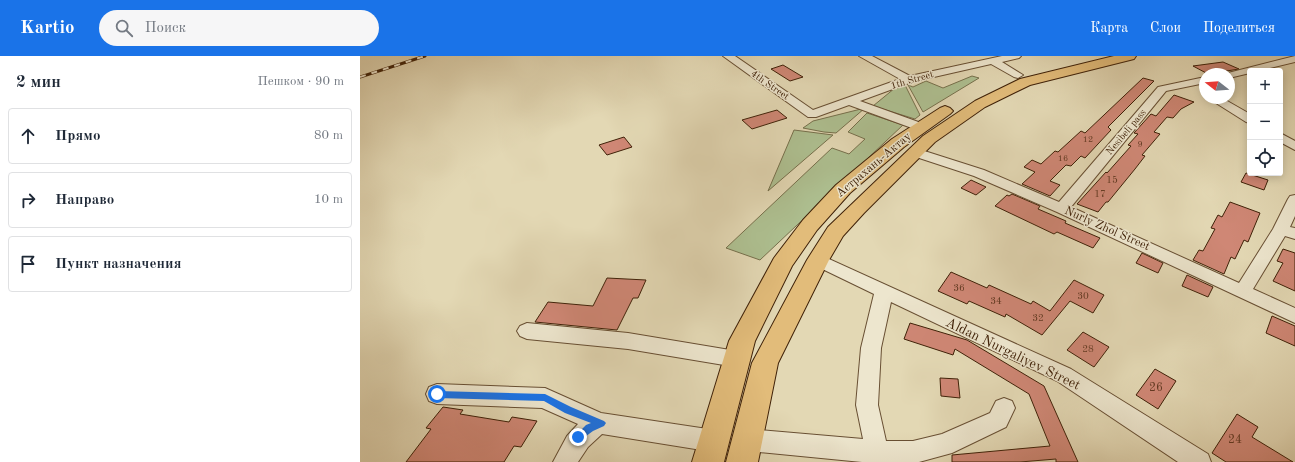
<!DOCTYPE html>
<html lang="ru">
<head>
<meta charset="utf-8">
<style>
	body { margin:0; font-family:"Old Standard TT",serif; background:#f6f6f7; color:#1f2937 }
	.controls { position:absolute; right:12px; top:12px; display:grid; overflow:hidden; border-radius:4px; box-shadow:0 2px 10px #0003 }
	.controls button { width:36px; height:36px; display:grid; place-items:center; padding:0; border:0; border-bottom:1px solid #e0e1e3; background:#fff; color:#1f2937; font:20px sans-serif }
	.compass { position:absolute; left:839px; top:12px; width:36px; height:36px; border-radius:50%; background:#fff; box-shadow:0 2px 10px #0003; rotate:287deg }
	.stop { position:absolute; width:12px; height:12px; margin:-9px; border:3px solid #1a73e8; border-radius:50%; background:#fff }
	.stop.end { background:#1a73e8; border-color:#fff; box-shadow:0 1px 4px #0008 }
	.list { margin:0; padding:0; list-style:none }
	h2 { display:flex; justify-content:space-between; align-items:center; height:52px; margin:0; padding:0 16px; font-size:17px }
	h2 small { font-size:13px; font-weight:400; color:#747a83 }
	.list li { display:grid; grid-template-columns:26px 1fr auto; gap:12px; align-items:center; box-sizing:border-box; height:56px; margin:0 8px 8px; padding:0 8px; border:1px solid #e0e1e3; border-radius:4px }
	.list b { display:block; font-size:15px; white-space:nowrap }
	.list em { font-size:13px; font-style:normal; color:#747a83 }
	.icon { flex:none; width:22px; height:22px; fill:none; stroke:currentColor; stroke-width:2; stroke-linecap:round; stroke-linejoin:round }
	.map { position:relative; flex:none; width:935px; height:406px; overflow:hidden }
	header { display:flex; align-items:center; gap:24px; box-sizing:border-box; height:56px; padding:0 20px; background:#1a73e8; color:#fff }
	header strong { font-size:19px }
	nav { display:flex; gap:22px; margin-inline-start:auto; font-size:14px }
	.search { width:280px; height:36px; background:#f6f6f7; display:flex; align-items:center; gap:10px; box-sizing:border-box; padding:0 14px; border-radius:22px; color:#747a83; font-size:15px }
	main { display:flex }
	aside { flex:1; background:#fff }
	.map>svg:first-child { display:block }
</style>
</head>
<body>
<header>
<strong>Kartio</strong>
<div class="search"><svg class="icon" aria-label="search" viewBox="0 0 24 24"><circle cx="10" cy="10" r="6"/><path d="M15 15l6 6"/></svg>Поиск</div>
<nav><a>Карта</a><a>Слои</a><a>Поделиться</a></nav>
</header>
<main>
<aside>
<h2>2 мин<small>Пешком · 90 m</small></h2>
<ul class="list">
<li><svg class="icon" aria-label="ahead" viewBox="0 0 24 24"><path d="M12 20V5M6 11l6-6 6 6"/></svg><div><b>Прямо</b></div><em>80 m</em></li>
<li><svg class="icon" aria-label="right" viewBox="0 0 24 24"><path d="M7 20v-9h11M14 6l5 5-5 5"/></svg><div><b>Направо</b></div><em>10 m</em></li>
<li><svg class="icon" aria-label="arrive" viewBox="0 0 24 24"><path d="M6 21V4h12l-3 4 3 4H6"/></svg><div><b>Пункт назначения</b></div></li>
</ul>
</aside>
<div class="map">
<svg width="935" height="406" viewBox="0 0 935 406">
	<rect width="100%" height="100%" fill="#e3d8b4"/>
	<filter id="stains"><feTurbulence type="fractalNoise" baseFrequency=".005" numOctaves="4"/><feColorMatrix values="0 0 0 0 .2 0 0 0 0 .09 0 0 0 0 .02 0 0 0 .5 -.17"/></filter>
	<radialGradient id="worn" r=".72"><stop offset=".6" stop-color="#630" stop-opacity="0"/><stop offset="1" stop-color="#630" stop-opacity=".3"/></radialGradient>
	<g fill="#aec091" stroke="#76704c">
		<polygon points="612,20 619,22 563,56 548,29 553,31 566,25 583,32"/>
		<polygon points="545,29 560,59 555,63 513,50 535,32"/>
		<polygon points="505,52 476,77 464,76 443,72 453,65"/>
		<polygon points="507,57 543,69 400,204 366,192 472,92 489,98 505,83 488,76"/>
		<polygon points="434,74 473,79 408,135"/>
	</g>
	<g fill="#cf8775" stroke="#3f2108">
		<polygon points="863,6 879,13 848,18 833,10"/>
		<polygon points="423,9 443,21 430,25 411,13"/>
		<polygon points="783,22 794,25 748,71 751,74 725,102 721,100 711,110 706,109 690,125 700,129 690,140 662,128 675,116 664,111 672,104 681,108 695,95 698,96 721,75 725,77"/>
		<polygon points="814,39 834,46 821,53 813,62 807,61 794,76 800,78 782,99 785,100 775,113 748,146 746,146 738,156 717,148 746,116 747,117 771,90 768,89 778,78 774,77 791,58 796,60"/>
		<polygon points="417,54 427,62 392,73 382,64"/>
		<polygon points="264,81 272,91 247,99 239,89"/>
		<polygon points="886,117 908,124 904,134 881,126"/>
		<polygon points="611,124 626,131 616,139 601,132"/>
		<polygon points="652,138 680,150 678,153 706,165 705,167 740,182 733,192 697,176 694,178 635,150 647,139 649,140"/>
		<polygon points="870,146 900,157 888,186 884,184 875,203 871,201 864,218 833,204 839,194 843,195 855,173 851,172 858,159 862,161"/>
		<polygon points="923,193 935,197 935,235 913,225 923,207 917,205"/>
		<polygon points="782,197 803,207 798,217 776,207"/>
		<polygon points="591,216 627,232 629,229 671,248 673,245 690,255 714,224 744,239 733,257 710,245 682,279 646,258 645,261 609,245 607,248 578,235"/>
		<polygon points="827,219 853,231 848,241 822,230"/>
		<polygon points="247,222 286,224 278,242 273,242 257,274 175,266 188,246 233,250"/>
		<polygon points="912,260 935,270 935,290 906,277"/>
		<polygon points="550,267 607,284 684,330 718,406 696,406 696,403 660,406 592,406 592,399 690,390 669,338 595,293 593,299 544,283"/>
		<polygon points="723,276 749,291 734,311 707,294"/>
		<polygon points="795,313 816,325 798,353 776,339"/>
		<polygon points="580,322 598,323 600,342 581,340"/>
		<polygon points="83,351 103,354 100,358 149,366 152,361 177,365 161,391 154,390 144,406 46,406 71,373 66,372"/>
		<polygon points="877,358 898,371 892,381 933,406 866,406 852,397"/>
	</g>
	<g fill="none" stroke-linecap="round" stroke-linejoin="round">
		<g stroke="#684f33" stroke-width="2">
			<g id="minor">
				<polygon points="363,0 375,0 453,54 540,23 499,0 512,0 550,20 642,0 661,0 659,2 642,6 663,19 658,22 654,21 631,8 552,26 500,45 564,68 566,71 564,74 560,75 489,49 456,61 448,61"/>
				<polygon points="935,0 935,6 898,15 890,15 890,17 869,22 869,18 864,18"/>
				<polygon points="845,21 845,27 806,35 711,151 879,227 913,173 928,143 930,140 935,139 935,160 930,171 935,172 935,183 925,180 893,233 935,252 935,267 697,156 614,120 550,99 548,96 550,93 555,92 624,114 699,146 798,31"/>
				<polygon points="848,42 862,42 890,58 890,67 886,66"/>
				<polygon points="920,77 935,85 935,94 920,86"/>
				<polygon points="458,198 711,313 848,398 851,406 818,406 697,325 531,246 521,292 518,349 526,385 553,385 582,378 630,357 636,345 644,342 652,345 655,352 646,371 592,397 559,406 502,406 388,395 380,392 376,384 380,376 388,373 503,383 496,349 501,292 514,238 452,208 449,204 452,200"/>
				<polygon points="167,267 268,277 376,295 383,297 386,303 383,309 376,311 268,293 167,283 160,280 157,275 160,270"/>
				<polygon points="77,328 185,332 241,357 354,374 362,377 366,385 362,393 354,396 242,378 228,391 218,406 193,406 207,380 218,368 182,352 77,348 69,345 66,338 69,331"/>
			</g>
		</g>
		<g stroke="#3f2108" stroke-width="2">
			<g id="highway">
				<polygon points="754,0 776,0 774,3 670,29 625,51 575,86 504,157 483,180 469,204 418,307 398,406 366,406 392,307 447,204 468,171 563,80 615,45 660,23"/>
				<polygon points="585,50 590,52 593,55 590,58 544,91 490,137 457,174 432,210 395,285 364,406 332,406 369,285 414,202 443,164 476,129 532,83 580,52"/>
			</g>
		</g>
		<use href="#minor" fill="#ede6ce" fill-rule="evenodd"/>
		<use href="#highway" fill="#e2bc7a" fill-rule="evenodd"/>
		<g stroke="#3f2108" stroke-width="3">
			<polyline id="rail" points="0,21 65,0"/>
		</g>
		<use href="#rail" stroke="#ede6ce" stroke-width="2" stroke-dasharray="6" stroke-linecap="butt"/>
	</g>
	<polygon fill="#1a73e8" points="77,335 185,338 211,351 244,365 246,367 244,370 233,375 218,386 215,384 214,381 226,369 231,367 205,357 184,345 77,342 73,338"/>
	<g text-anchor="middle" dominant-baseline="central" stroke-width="3" stroke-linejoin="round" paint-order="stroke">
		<g font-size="9" fill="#633a23">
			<text x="728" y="83">12</text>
			<text x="780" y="88">9</text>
			<text x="703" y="102">16</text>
		</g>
		<g font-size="10" fill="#3f2108" stroke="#ede6ce">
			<text transform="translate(552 24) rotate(-16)">1th Street</text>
			<text transform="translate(410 29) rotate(35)">4th Street</text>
			<text transform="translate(766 76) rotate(-50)">Nesibeli pass</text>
		</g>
		<g font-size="10" fill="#633a23">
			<text x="752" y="124">15</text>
			<text x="740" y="138">17</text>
			<text x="599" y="232">36</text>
			<text x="723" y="240">30</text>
			<text x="636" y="245">34</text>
			<text x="678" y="262">32</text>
			<text x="728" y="293">28</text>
		</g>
		<g font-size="12" fill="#3f2108" stroke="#ede6ce">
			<text transform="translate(514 109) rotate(-40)">Астрахань-Актау</text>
			<text transform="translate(747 173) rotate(24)">Nurly Zhol Street</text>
		</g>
		<g font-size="12" fill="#633a23">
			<text x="796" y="332">26</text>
			<text x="875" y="384">24</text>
		</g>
		<g font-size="14" fill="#3f2108" stroke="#ede6ce">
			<text transform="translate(653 298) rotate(26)">Aldan Nurgaliyev Street</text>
		</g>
	</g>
	<rect width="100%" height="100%" filter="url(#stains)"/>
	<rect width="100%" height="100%" fill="url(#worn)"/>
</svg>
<div class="controls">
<button>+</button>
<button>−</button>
<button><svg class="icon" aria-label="locate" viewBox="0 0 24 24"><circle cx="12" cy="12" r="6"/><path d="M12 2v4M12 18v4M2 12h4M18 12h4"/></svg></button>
</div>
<svg class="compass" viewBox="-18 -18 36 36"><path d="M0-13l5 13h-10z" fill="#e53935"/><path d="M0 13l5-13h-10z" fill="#747a83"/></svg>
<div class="stop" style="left:77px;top:338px"></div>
<div class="stop end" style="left:218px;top:381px"></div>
</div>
</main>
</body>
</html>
